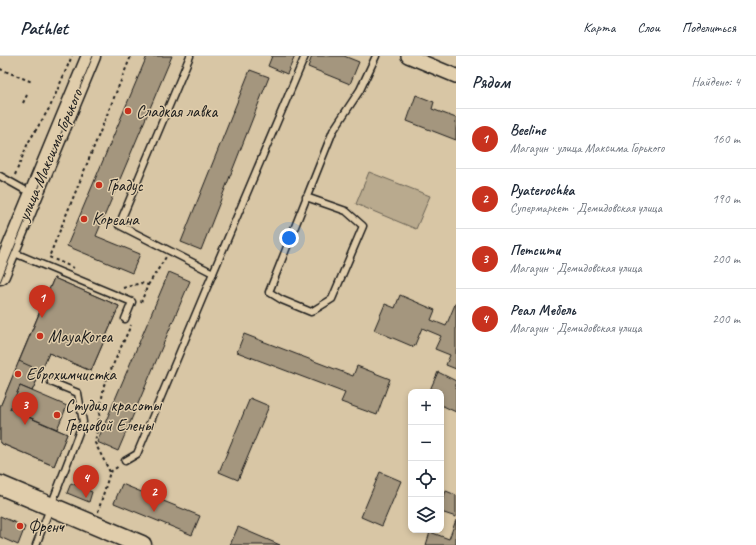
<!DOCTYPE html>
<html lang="ru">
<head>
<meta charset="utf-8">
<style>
	body { margin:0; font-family:Caveat,sans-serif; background:#f2f2f3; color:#1f2937 }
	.controls { position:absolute; right:12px; bottom:12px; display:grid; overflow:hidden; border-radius:8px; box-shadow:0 2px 6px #0003 }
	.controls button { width:36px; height:36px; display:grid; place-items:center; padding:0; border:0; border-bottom:1px solid #e0e1e3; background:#fff; color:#1f2937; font:20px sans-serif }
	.you { position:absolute; left:289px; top:182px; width:14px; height:14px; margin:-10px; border:3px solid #fff; border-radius:50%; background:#1a73e8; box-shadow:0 0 0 6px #1a73e833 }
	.badge { display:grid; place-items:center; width:26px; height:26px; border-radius:50%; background:#c8321e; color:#fff; font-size:13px; font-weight:700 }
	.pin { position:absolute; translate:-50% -33px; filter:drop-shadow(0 1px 2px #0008) }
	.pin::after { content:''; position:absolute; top:21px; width:14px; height:12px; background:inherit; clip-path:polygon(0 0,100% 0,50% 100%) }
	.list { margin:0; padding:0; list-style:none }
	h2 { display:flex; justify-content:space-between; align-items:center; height:52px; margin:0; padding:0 16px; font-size:17px }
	h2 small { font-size:13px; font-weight:400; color:#747a83 }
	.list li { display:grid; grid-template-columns:26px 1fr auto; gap:12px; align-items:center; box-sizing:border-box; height:60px; padding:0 16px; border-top:1px solid #e0e1e3 }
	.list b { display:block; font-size:15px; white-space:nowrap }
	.list p { margin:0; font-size:13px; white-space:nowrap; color:#747a83 }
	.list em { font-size:13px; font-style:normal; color:#747a83 }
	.icon { flex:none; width:22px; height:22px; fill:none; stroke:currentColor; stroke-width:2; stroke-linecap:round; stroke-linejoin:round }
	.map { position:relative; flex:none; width:456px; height:489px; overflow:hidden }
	header { display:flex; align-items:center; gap:24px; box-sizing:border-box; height:56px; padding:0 20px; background:#fff; border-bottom:1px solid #e0e1e3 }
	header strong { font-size:19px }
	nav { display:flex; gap:22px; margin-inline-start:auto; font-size:14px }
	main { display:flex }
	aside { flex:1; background:#fff }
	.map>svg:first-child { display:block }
</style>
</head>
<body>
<header>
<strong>Pathlet</strong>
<nav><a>Карта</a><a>Слои</a><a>Поделиться</a></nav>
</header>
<main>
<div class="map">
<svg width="456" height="489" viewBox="0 0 456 489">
	<rect width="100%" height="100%" fill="#d8c6a5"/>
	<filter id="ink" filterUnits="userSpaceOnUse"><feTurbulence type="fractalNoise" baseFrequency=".025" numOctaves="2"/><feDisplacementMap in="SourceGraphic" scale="8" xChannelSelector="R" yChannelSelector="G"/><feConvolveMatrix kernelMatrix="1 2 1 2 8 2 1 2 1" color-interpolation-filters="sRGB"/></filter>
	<g filter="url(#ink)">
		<polygon fill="#b9aa8e" stroke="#6a6355" points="369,116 430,140 416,173 356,148"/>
		<g fill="#a4967e" stroke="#1c1c1c">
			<polygon points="147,0 172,0 96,180 140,198 132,217 67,190"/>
			<polygon points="272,0 295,0 287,18 268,10"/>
			<polygon points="312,0 344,0 359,6 350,28 308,11"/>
			<polygon points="250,14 269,21 201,194 181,186"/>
			<polygon points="416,39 434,46 432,53 456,62 456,84 407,65"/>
			<polygon points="169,216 190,225 118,395 97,386"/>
			<polygon points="54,222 119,250 91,315 49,297 41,315 19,305"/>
			<polygon points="54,222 119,250 91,315 49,297 32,335 20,330 10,353 67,378 54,410 0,387 0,351"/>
			<polygon points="400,239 435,254 431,264 446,270 456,246 456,313 446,309 450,299 435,293 441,280 422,272 414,291 374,274 385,248 395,252"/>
			<polygon points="244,278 353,320 357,310 390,323 377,359 341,346 345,337 237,296"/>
			<polygon points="19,305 41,315 32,335 20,330 10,353 67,378 54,410 0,387 0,351"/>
			<polygon points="438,316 456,325 456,356 441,349 441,336 429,336"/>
			<polygon points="20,330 67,350 57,373 10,353"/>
			<polygon points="250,342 269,350 238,424 219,416"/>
			<polygon points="380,416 401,425 382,470 361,461"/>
			<polygon points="71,427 92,436 89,446 67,437"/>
			<polygon points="122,428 200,460 192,479 114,447"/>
			<polygon points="446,435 456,439 456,461 441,456 441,448"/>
			<polygon points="0,460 25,471 18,489 0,481"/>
			<polygon points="456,464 456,489 426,489 430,476 449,483"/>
			<polygon points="238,471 280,489 230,489"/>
		</g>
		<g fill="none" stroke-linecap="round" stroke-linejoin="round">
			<g stroke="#1c1c1c" stroke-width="9">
				<g id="lane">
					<polyline points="0,120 32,138"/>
					<polyline points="306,141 346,155 363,170 332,243 311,256 282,244 269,236 333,75 360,34 376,0"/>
					<polyline points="12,196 132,246 125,263"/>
					<polyline points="213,217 305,0"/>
					<polyline points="125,405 137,398 213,217 119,169 190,0"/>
					<polyline points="36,489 83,366 78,337 51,326"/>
				</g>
			</g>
			<g stroke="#1c1c1c" stroke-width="16">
				<polyline id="street" points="408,0 456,20"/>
			</g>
			<g stroke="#1c1c1c" stroke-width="21">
				<g id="secondary">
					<polyline points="0,219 91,0"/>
					<polyline points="0,429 142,489"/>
				</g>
			</g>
			<g stroke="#1c1c1c" stroke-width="2" stroke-dasharray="3 3" stroke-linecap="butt">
				<polyline points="0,13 32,26"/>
				<polyline points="23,47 27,39"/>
				<polyline points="15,119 28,87 50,51 72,0"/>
				<polyline points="74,212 49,201 131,0"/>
				<polyline points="148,229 166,201"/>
				<polyline points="123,232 141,227 148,229 141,246"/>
				<polyline points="110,416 119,410"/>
				<polyline points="98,456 110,416 95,387 104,329 131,269"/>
			</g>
			<use href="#lane" stroke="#e0cdab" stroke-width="6"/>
			<use href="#street" stroke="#e0cdab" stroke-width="13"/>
			<use href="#secondary" stroke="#e0cdab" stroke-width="18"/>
			<polyline stroke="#1c1c1c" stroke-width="1" points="0,226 93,0"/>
		</g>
	</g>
	<g fill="#c8321e" stroke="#e0cdab" stroke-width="1.5">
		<circle cx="128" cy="55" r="4"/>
		<circle cx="99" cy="129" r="4"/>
		<circle cx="84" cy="163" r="4"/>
		<circle cx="40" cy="280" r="4"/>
		<circle cx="18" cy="318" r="4"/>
		<circle cx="57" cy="359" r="4"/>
		<circle cx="20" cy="470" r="4"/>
	</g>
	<g text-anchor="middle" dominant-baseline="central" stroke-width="3" stroke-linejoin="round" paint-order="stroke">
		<g font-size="17" fill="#1c1c1c" stroke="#e0cdab" text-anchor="start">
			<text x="136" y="55">Сладкая лавка</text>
			<text x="107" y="129">Градус</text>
			<text x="92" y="163">Кореана</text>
			<text x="48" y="280">MayaKorea</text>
			<text x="26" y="318">Еврохимчистка</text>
			<text x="65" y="349">Студия красоты<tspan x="65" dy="20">Грецовой Елены</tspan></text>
			<text x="28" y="470">Френч</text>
		</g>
		<g font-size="17" fill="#1c1c1c" stroke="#e0cdab">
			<text transform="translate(50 99) rotate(-67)">улица Максима Горького</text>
		</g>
	</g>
</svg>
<div class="controls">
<button>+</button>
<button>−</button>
<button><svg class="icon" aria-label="locate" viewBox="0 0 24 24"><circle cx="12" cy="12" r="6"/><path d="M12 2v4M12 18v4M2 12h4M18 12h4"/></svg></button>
<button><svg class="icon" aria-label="layers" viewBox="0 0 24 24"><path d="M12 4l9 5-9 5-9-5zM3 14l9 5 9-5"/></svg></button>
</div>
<div class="you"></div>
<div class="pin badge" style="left:42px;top:262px">1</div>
<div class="pin badge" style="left:154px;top:456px">2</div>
<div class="pin badge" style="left:25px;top:369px">3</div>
<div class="pin badge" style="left:86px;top:442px">4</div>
</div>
<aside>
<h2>Рядом<small>Найдено: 4</small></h2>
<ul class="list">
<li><span class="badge">1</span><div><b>Beeline</b><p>Магазин · улица Максима Горького</p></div><em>160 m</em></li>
<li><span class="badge">2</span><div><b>Pyaterochka</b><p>Супермаркет · Демидовская улица</p></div><em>190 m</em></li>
<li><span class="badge">3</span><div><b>Петсити</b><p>Магазин · Демидовская улица</p></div><em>200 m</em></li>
<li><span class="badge">4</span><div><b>Реал Мебель</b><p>Магазин · Демидовская улица</p></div><em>200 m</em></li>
</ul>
</aside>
</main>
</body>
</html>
